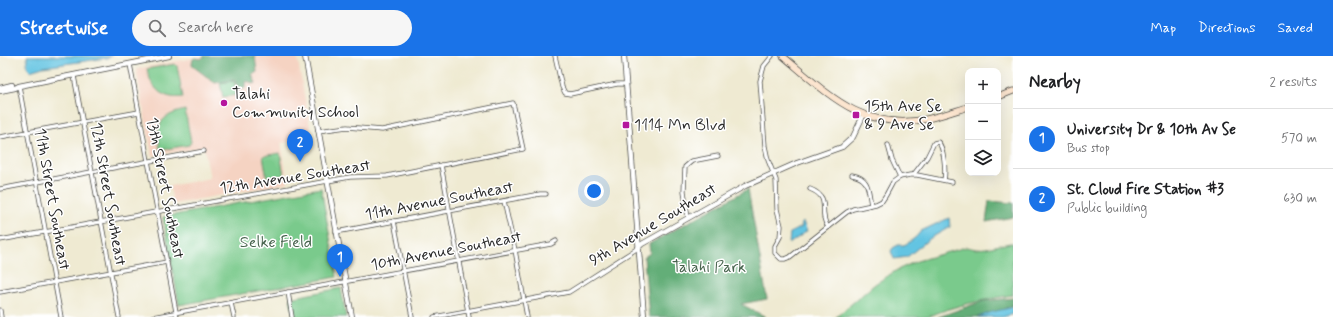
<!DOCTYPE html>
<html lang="en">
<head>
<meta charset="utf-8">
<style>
	body { margin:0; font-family:Mynerve,sans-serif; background:#f6f6f6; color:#202124 }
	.controls { position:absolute; right:12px; top:12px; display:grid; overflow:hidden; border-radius:8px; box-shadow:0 4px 16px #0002 }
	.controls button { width:36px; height:36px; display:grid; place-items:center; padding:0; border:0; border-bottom:1px solid #e0e0e0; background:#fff; color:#202124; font:20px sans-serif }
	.you { position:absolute; left:594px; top:135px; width:14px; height:14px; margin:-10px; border:3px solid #fff; border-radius:50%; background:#1a73e8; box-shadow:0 0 0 6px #1a73e833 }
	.badge { display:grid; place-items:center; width:26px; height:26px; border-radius:50%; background:#1a73e8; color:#fff; font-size:13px; font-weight:700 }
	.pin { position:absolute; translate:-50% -33px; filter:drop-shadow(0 1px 2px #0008) }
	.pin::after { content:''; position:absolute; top:21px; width:14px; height:12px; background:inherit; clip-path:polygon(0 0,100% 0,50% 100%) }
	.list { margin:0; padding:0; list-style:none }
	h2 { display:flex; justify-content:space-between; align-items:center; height:52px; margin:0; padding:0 16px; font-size:17px }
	h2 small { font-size:13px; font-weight:400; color:#757577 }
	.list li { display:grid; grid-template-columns:26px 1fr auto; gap:12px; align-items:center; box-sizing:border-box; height:60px; padding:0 16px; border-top:1px solid #e0e0e0 }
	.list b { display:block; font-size:15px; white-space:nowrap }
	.list p { margin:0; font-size:13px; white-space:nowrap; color:#757577 }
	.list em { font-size:13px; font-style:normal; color:#757577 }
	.icon { flex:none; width:22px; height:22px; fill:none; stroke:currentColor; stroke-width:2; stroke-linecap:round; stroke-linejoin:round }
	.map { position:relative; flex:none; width:1013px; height:261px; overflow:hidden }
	header { display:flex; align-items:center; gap:24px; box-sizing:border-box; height:56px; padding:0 20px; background:#1a73e8; color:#fff }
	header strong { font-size:19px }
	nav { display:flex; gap:22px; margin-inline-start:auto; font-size:14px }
	.search { width:280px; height:36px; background:#f6f6f6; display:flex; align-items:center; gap:10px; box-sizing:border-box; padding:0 14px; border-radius:22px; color:#757577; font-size:15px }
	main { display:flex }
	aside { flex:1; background:#fff }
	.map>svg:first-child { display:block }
</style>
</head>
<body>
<header>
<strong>Streetwise</strong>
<div class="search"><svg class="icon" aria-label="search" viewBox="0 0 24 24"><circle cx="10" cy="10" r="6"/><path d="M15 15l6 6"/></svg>Search here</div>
<nav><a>Map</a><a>Directions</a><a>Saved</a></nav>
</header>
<main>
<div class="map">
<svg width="1013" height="261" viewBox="0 0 1013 261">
	<rect width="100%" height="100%" fill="#fff"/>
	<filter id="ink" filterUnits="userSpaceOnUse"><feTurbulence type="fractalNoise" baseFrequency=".025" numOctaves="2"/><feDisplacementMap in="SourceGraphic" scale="8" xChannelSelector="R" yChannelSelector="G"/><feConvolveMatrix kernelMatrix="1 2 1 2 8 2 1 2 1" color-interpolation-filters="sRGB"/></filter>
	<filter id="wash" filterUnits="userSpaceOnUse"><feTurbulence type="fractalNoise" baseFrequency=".012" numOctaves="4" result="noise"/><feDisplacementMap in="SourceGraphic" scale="16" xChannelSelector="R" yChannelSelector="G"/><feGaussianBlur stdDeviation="0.9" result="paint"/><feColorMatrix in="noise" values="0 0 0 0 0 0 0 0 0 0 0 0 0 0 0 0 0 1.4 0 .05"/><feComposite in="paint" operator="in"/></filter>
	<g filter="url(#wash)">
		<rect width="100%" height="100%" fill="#efead2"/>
		<polygon fill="#f5d3c2" points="204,0 297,0 312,81 281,87 288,127 173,148 170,130 210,122 204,91 152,100 136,13"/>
		<g fill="#7aca8c" stroke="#527a5c">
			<path d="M175,8L177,10L183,41C162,44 151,32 147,13Z"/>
			<polygon points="234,25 237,39 223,41 220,27"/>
			<path d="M185,54L191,86L189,89L160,94C156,68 159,60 185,54Z"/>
			<polygon points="280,97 284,119 267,122 263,100"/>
			<polygon points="321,132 337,221 179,249 163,161"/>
			<path d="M1010,187H1013V239C987,243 951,250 928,261H836L875,228L897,214L917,205L966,191L976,193L986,192Z"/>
			<polygon points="341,232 346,261 294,261 290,242"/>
		</g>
		<g fill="#63ae78" stroke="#476c52">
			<path d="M204,0H255L257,16L252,19L256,27L252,28L250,26L246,25L245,27V32L242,33C237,32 236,28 235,24L215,27L194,11L192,8L193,3L195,2L201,3Z"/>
			<polygon points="748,133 767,243 741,248 766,261 649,261 644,201 650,197 649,188"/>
			<polygon points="989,145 1013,147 1013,161 986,166"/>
			<polygon points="1013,242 1013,249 986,261 938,261 983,245"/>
		</g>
		<g fill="#63c4e2" stroke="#477886">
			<polygon points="27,0 112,0 107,2 43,11 30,15 27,9"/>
			<polygon points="949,162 950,171 929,183 907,201 894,203 891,195 893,192 898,189 904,189 908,187 916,181 921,175"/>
			<polygon points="803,166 807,175 789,188 790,177 802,171 801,167"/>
			<polygon points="1013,251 1013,258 1003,261 978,261 992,256"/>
		</g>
	</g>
	<g filter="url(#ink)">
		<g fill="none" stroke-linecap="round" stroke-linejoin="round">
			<g stroke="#484844" stroke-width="5">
				<g id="minor">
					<polyline points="555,0 562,31 565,37 570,38 617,28 626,28"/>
					<polyline points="772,0 764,10 760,25 765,90 768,104 776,124 777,153 781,170 780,181 775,190 775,197 781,203 785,203 790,201 847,156 853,153 876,148 882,145 886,139 893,126 900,121 910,119 917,119 952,126"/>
					<polyline points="130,8 177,261"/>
					<polyline points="74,20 119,261"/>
					<polyline points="19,30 61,261"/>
					<polyline points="0,81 139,56"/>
					<polyline points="888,89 892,104 900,121"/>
					<polyline points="441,109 469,261"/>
					<path d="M914,118L927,101L934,87L938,86C944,91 946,115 944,124"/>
					<path d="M852,119C870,122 868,134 871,149"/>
					<polyline points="0,133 204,95"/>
					<path d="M810,133C833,142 817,156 828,171"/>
					<polyline points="504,145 515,194 527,261"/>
					<polyline points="688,162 684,135 685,111 692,105 718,100"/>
					<polyline points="394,165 412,261"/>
					<polyline points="336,176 540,138 546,138"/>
					<polyline points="0,184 350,121 387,120 523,93 513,47 382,74 347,71 318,75"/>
					<polyline points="0,236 167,206"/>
					<polyline points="288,236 292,261"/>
					<polyline points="231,247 234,261"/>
					<polyline points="0,254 1,261"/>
					<polyline points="152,261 551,188 556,185"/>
					<polyline points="434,261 569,236 638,192"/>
				</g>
			</g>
			<g stroke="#484844" stroke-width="6">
				<g id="tertiary">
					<polyline points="305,0 352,261"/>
					<polyline points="624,0 644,261"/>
					<polyline points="0,32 12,29"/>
					<polyline points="0,35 15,32 19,30 169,0"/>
					<polyline points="638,192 642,188 745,130 797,107 842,91 853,81 864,58"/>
				</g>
			</g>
			<g stroke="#484844" stroke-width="7">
				<g id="secondary">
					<path d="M783,0C828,38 863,76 927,63C941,60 955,55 968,51"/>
					<polyline points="998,41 1013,35"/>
				</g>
			</g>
			<use href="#minor" stroke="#fff" stroke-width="3.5"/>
			<use href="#tertiary" stroke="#fff" stroke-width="4.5"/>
			<use href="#secondary" stroke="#fce5cf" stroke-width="5.5"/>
		</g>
	</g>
	<g fill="#b5179e" stroke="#fff" stroke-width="1.5">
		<circle cx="224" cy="47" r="4"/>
		<rect x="852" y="55" width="8" height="8" rx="2"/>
		<rect x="622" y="65" width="8" height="8" rx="2"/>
	</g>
	<g text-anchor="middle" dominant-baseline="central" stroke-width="3" stroke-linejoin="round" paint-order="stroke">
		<g font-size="16" fill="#2b2b2b" stroke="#fff" text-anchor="start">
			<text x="232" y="38">Talahi<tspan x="232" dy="18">Community School</tspan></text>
			<text x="864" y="50">15th Ave Se<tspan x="864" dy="18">&amp; 9 Ave Se</tspan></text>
			<text x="634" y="69">1114 Mn Blvd</text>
		</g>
		<g font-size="16" fill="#2b2b2b" stroke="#fff">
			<text transform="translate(295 121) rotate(-9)">12th Avenue Southeast</text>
			<text transform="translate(165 132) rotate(79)">13th Street Southeast</text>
			<text transform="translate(108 138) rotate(80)">12th Street Southeast</text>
			<text transform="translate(52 143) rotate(80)">11th Street Southeast</text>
			<text transform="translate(439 145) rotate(-11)">11th Avenue Southeast</text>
			<text transform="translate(653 169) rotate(-31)">9th Avenue Southeast</text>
			<text transform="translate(446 195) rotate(-11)">10th Avenue Southeast</text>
		</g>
		<g font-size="16" fill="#47634d" stroke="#fff">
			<text x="276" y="186">Selke Field</text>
			<text x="709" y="211">Talahi Park</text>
		</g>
	</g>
</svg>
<div class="controls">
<button>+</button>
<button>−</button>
<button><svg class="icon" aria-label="layers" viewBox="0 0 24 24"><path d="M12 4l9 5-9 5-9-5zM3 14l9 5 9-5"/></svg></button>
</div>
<div class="you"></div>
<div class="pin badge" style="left:340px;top:221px">1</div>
<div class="pin badge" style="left:300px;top:106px">2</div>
</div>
<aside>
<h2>Nearby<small>2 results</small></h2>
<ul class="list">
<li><span class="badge">1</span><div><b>University Dr &amp; 10th Av Se</b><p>Bus stop</p></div><em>570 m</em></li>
<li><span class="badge">2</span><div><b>St. Cloud Fire Station #3</b><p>Public building</p></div><em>630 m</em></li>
</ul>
</aside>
</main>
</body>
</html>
